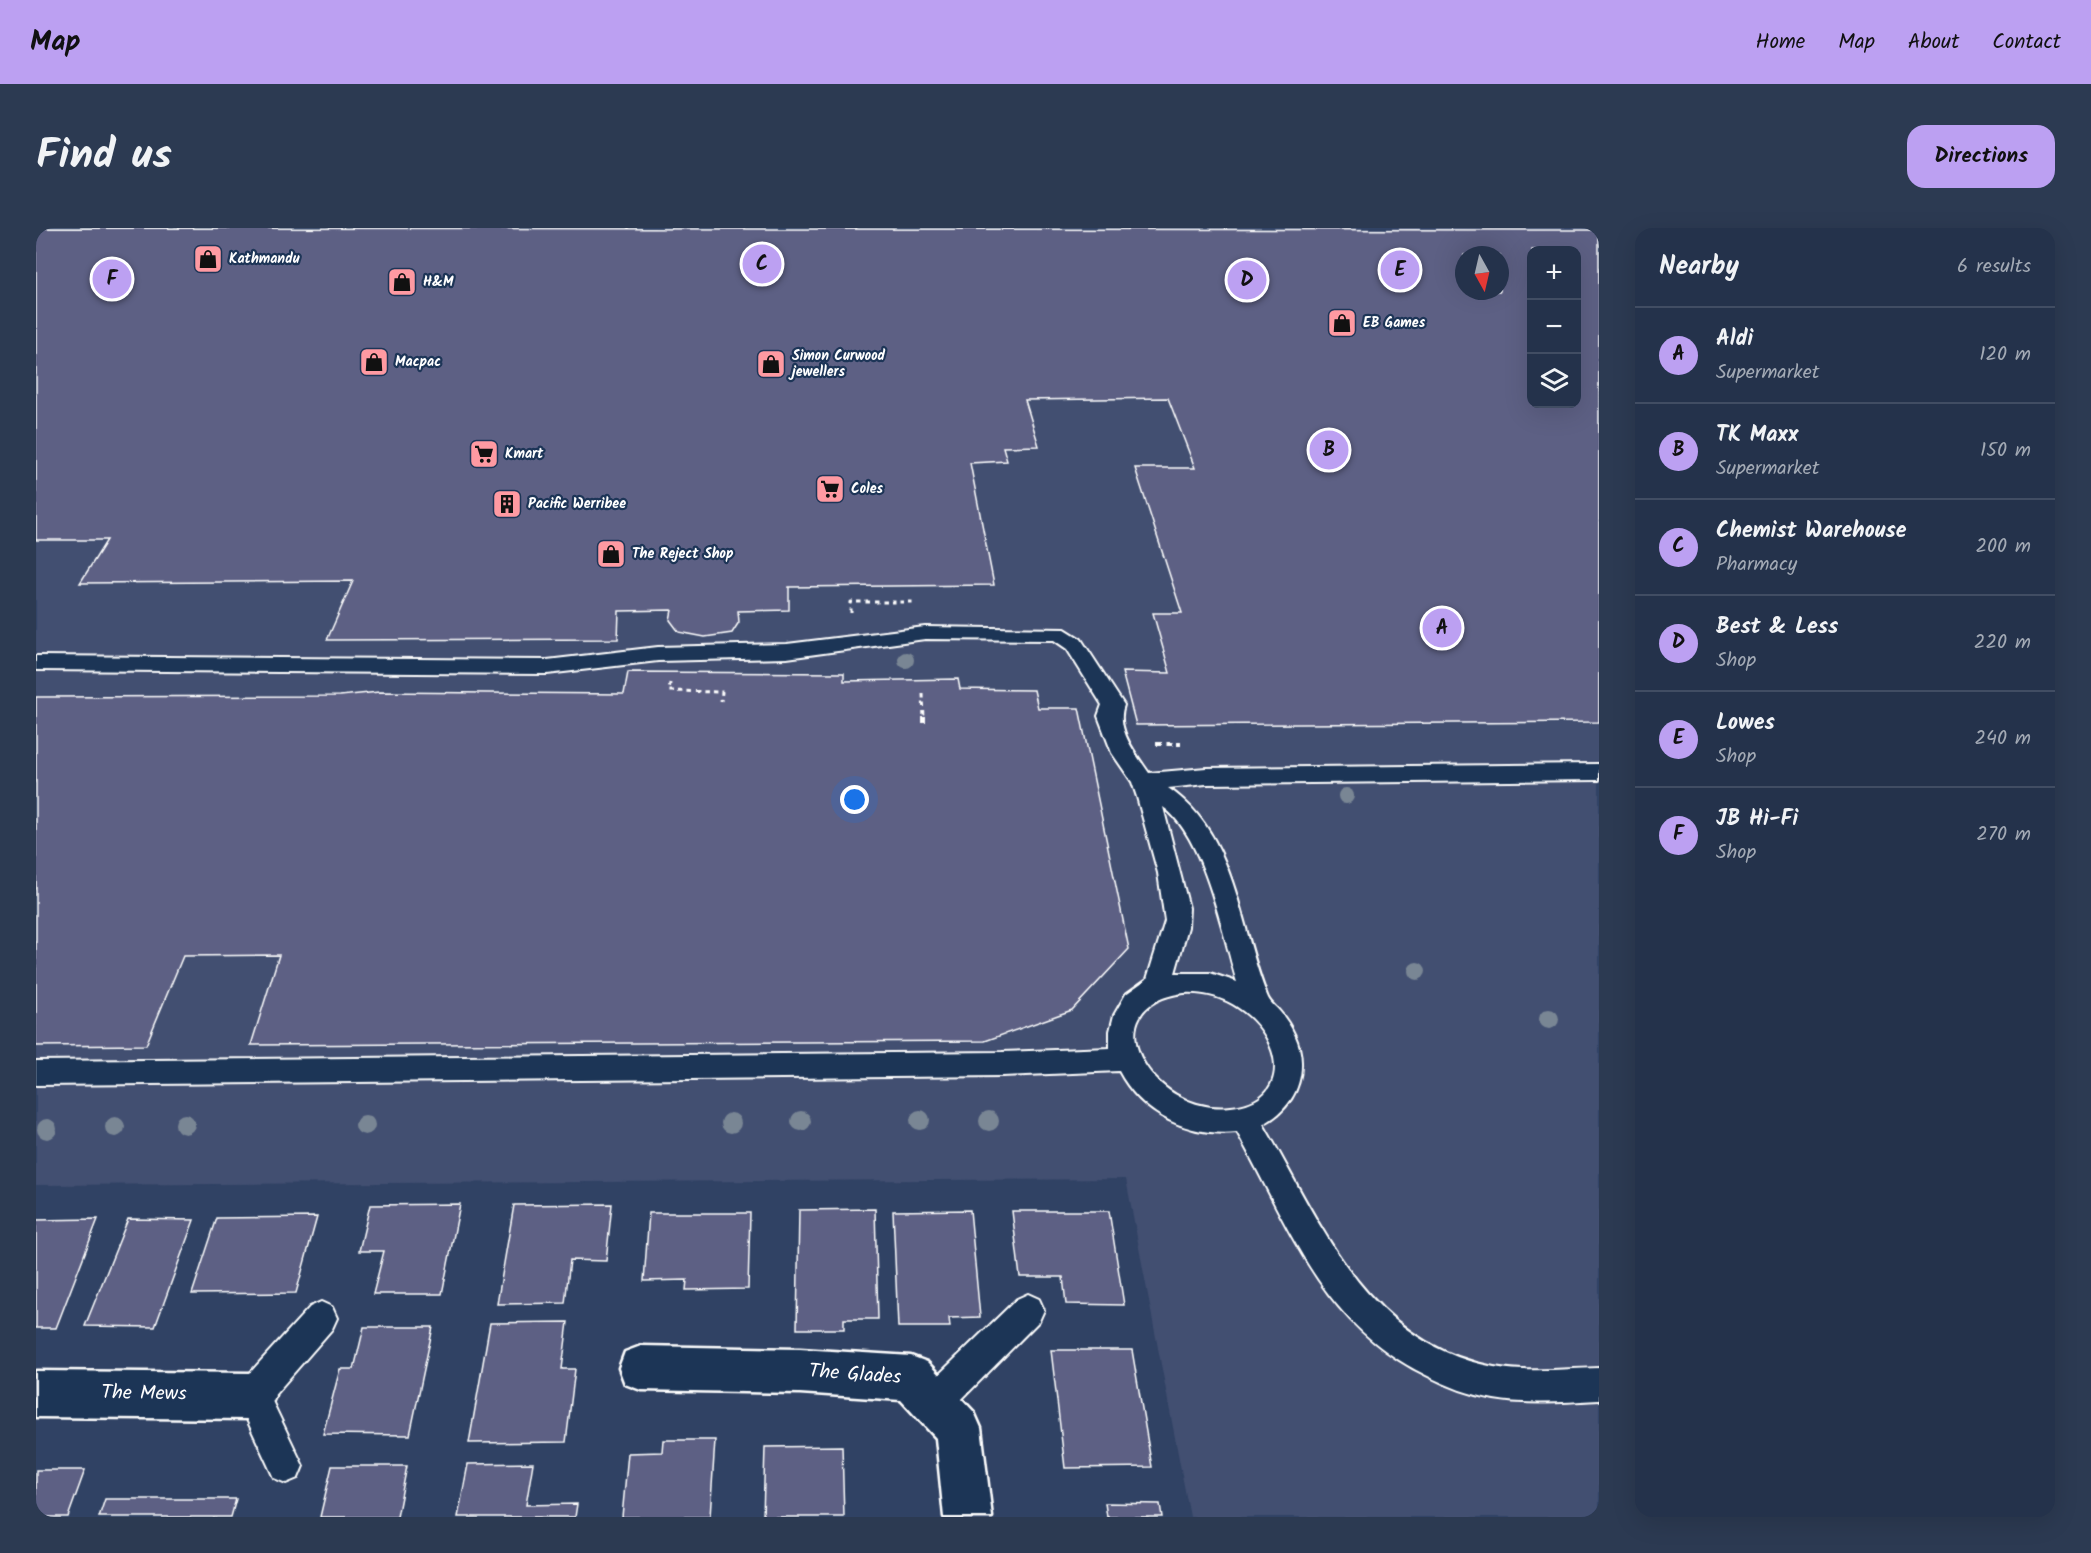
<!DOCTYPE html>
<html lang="en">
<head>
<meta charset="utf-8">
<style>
	body { margin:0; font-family:Kalam,sans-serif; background:#2c3a52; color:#f1f3f6 }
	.controls { position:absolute; right:18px; top:18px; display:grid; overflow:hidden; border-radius:12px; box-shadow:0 6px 24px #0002 }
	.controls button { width:54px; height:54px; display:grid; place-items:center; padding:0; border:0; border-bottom:2px solid #414d63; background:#24324b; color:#f1f3f6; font:30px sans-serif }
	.compass { position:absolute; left:1419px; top:18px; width:54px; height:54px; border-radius:50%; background:#24324b; box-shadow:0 6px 24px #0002; rotate:172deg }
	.you { position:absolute; left:819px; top:572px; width:21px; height:21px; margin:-15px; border:4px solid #fff; border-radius:50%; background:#1a73e8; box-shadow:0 0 0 9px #1a73e833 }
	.badge { display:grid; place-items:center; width:39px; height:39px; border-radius:50%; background:#bca0f2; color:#111; font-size:20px; font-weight:700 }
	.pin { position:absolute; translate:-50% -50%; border:3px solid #fff; box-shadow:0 2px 6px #0006 }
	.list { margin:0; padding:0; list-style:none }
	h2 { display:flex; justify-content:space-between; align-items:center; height:78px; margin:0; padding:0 24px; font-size:26px }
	h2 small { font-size:20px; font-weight:400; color:#a3aab5 }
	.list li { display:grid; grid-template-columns:39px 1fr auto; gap:18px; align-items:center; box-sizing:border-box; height:96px; padding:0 24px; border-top:2px solid #414d63 }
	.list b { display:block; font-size:22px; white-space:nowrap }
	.list p { margin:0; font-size:20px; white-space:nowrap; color:#a3aab5 }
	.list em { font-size:20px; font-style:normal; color:#a3aab5 }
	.icon { flex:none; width:33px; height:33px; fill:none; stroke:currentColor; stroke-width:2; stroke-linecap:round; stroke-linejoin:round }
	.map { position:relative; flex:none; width:1563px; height:1289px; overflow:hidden; border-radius:18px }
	header { display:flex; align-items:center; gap:36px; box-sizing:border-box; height:84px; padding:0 30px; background:#bca0f2; color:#111 }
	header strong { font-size:28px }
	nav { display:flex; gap:33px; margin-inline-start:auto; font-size:21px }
	.intro { display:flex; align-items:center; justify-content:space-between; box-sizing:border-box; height:144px; padding:0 36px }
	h1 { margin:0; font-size:42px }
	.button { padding:15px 27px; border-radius:18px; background:#bca0f2; color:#111; font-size:21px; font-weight:700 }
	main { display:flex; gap:36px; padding:0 36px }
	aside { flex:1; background:#24324b; border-radius:18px; box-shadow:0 6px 24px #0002 }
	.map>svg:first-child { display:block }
</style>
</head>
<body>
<header>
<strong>Map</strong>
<nav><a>Home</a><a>Map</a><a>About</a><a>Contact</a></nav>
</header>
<div class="intro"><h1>Find us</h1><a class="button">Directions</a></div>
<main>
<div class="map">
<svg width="1563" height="1289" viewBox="0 0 1563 1289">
	<rect width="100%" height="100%" fill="#304264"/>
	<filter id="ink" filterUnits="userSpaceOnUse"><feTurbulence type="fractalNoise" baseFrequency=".0167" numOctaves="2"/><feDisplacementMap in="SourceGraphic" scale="12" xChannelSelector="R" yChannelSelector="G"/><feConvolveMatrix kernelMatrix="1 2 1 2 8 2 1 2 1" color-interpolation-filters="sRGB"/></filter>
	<g filter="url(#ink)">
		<path fill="#424f71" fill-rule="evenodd" d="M0,0H1563V1289H1154L1090,951L0,957ZM1496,22H1540V176H1496ZM1428,27H1464V63H1428Z"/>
		<g fill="#5d6084" stroke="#fff" stroke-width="1.5" fill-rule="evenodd">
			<path d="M0,0L1563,2V494L1100,497L1086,444L1134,445L1117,385H1146L1099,240H1159L1132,170L989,172L1003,218L967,219L971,233L934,235L958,357L753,359V382L702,383L703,394L696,405L669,409L643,404L634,392L636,382L583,383L582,411L291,412L317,353L44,355L71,312H0ZM1496,22H1540V176H1496ZM1428,27H1464V63H1428Z"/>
			<polygon points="592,444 808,445 808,453 922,451 924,461 998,462 1002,480 1043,480 1093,721 1036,782 949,813 215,817 243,727 147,728 110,817 0,818 0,469 304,468 343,464 588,466"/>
			<polygon points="424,976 406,1066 337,1066 348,1023 323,1023 334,977"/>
			<polygon points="576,976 570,1033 534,1032 529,1075 461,1076 478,977"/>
			<polygon points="839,981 842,1091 808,1091 808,1101 761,1101 763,982"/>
			<polygon points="934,982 944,1089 913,1090 914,1099 862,1099 857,983"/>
			<polygon points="976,983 1073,983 1088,1077 1030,1076 1027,1049 984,1049"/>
			<polygon points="613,985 714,985 712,1061 650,1062 651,1052 608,1053"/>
			<polygon points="281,989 260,1065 156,1066 181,990"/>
			<polygon points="62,991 20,1100 0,1100 0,992"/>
			<polygon points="92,991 158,992 119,1099 49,1098"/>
			<polygon points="532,1094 526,1141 539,1141 530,1214 433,1215 454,1095"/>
			<polygon points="328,1099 397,1099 374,1207 287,1206 304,1141 318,1141"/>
			<polygon points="1015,1122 1096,1122 1116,1239 1029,1240"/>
			<polygon points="627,1212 679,1212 674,1289 586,1289 592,1225 626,1224"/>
			<polygon points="806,1218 808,1289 727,1289 729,1219"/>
			<polygon points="497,1235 490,1277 541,1276 539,1289 422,1289 432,1236"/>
			<polygon points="296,1238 371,1238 361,1289 284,1289"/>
			<polygon points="0,1242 49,1242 32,1289 0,1289"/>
			<polygon points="69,1271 200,1271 195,1289 63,1289"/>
			<polygon points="1069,1275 1124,1276 1126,1289 1071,1289"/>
		</g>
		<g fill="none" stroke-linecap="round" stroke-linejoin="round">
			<g stroke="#fff" stroke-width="4">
				<g id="lane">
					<path d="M889,399L1029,401L1045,411L1088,477C1079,501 1100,526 1113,545L1170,540L1563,536V552L1170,556L1132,560C1201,606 1203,700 1232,770C1235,776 1240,779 1244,784C1255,797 1265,816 1265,834C1266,861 1251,884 1227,896C1285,995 1329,1115 1458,1139C1492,1145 1528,1141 1563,1140V1172C1529,1174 1493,1177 1458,1171C1435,1167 1411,1158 1390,1147C1285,1096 1254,999 1201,904C1153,909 1106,887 1083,843L966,848L0,857V833L966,824L1074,820V803L1078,787L1090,766L1111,751L1129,693L1122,645L1101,569L1096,554L1076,525L1062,488L1066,477L1031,421L1018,412L889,411L751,430L622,433L511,446L0,442V428L511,432L622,419L751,416ZM1127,579C1168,607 1187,707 1201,754L1174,745H1139L1152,699L1153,680ZM1148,765C1231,760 1279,871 1195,879C1114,888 1052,777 1148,765Z"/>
					<polygon points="992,1066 1003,1071 1008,1082 1003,1093 910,1187 898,1191 886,1187 882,1175 886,1163 981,1071"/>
					<polygon points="285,1074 296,1079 301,1090 296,1101 235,1171 267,1238 262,1250 250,1255 238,1250 200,1168 204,1156 274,1079"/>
				</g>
			</g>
			<g stroke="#fff" stroke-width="5">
				<g id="street">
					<polygon points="605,1118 764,1121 875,1128 891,1134 938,1184 945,1200 956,1289 908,1289 900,1210 865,1172 764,1165 605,1162 589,1156 583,1140 589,1124"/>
					<polygon points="0,1143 216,1145 232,1152 239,1168 232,1184 216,1191 0,1189"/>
				</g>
			</g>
			<g stroke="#fff" stroke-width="3" stroke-dasharray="4.5 4" stroke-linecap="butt">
				<polyline points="815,385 815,374 880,374"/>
				<polyline points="634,455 633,463 686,464 685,473"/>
				<polyline points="887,466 888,491"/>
			</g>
			<g stroke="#fff" stroke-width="4" stroke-dasharray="6 4.5" stroke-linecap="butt">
				<polyline points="888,489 888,495"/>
				<polyline points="1120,516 1145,516"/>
			</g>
			<use href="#lane" fill="#1d3557" fill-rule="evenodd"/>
			<use href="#street" fill="#1d3557" fill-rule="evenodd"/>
		</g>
		<g fill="#798694">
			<circle cx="870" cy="432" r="8"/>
			<circle cx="1310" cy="568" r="8"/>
			<circle cx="1381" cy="743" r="9"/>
			<circle cx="1513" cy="791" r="10"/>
			<circle cx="884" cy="892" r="10"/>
			<circle cx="765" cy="893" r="10"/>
			<circle cx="953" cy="893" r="10"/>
			<circle cx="695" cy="895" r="10"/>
			<circle cx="149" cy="896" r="10"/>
			<circle cx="329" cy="897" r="10"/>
			<circle cx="79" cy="899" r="10"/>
			<circle cx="11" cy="901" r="10"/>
		</g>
	</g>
	<defs>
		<g id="shop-square" transform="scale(1.5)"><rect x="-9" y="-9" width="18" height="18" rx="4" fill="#ff9aa2" stroke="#1d3557"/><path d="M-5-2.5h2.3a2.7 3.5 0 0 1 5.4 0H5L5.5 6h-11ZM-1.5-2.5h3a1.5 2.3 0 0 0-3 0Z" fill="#111"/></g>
		<g id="supermarket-square" transform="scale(1.5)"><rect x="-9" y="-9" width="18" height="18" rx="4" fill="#ff9aa2" stroke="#1d3557"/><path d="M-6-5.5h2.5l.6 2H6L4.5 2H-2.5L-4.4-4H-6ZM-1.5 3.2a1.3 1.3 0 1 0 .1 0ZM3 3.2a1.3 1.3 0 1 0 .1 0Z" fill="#111"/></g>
		<g id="building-square" transform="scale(1.5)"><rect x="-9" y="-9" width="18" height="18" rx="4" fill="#ff9aa2" stroke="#1d3557"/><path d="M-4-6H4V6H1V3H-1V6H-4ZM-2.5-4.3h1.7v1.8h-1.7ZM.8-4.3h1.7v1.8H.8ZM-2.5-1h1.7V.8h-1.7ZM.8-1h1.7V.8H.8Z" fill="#111"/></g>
	</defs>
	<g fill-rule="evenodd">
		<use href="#shop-square" x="172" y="31"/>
		<use href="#shop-square" x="366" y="54"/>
		<use href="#shop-square" x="1306" y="95"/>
		<use href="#shop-square" x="338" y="134"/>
		<use href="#shop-square" x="735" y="136"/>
		<use href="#supermarket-square" x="448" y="226"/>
		<use href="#supermarket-square" x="794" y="261"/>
		<use href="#building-square" x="471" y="276"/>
		<use href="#shop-square" x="575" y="326"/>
	</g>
	<g text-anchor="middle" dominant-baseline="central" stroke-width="4.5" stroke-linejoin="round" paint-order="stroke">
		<g font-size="14" font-weight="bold" fill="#fff" stroke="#1d3557" text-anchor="start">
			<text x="193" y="31">Kathmandu</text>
			<text x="387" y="54">H&amp;M</text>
			<text x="1327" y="95">EB Games</text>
			<text x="756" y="128">Simon Curwood<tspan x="756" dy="16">jewellers</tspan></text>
			<text x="359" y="134">Macpac</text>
			<text x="469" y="226">Kmart</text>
			<text x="815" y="261">Coles</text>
			<text x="492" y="276">Pacific Werribee</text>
			<text x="596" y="326">The Reject Shop</text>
		</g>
		<g font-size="20" fill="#fff" stroke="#1d3557">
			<text transform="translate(819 1147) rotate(4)">The Glades</text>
			<text transform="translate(108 1166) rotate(1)">The Mews</text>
		</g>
	</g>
</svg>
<div class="controls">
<button>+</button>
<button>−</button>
<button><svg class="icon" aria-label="layers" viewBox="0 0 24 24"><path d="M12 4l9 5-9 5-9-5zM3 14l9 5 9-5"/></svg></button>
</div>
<svg class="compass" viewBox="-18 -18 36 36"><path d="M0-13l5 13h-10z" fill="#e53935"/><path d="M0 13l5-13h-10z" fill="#a3aab5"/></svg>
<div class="you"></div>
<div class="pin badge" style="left:1406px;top:400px">A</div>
<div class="pin badge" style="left:1293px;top:222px">B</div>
<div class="pin badge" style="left:726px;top:36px">C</div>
<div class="pin badge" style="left:1211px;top:52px">D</div>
<div class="pin badge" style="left:1364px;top:42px">E</div>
<div class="pin badge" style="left:76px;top:51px">F</div>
</div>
<aside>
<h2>Nearby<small>6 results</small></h2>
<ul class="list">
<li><span class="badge">A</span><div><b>Aldi</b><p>Supermarket</p></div><em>120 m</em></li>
<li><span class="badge">B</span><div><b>TK Maxx</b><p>Supermarket</p></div><em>150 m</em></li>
<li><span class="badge">C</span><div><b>Chemist Warehouse</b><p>Pharmacy</p></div><em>200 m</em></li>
<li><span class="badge">D</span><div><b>Best &amp; Less</b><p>Shop</p></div><em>220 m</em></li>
<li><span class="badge">E</span><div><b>Lowes</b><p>Shop</p></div><em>240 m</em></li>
<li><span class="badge">F</span><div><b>JB Hi-Fi</b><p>Shop</p></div><em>270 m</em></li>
</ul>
</aside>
</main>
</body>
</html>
